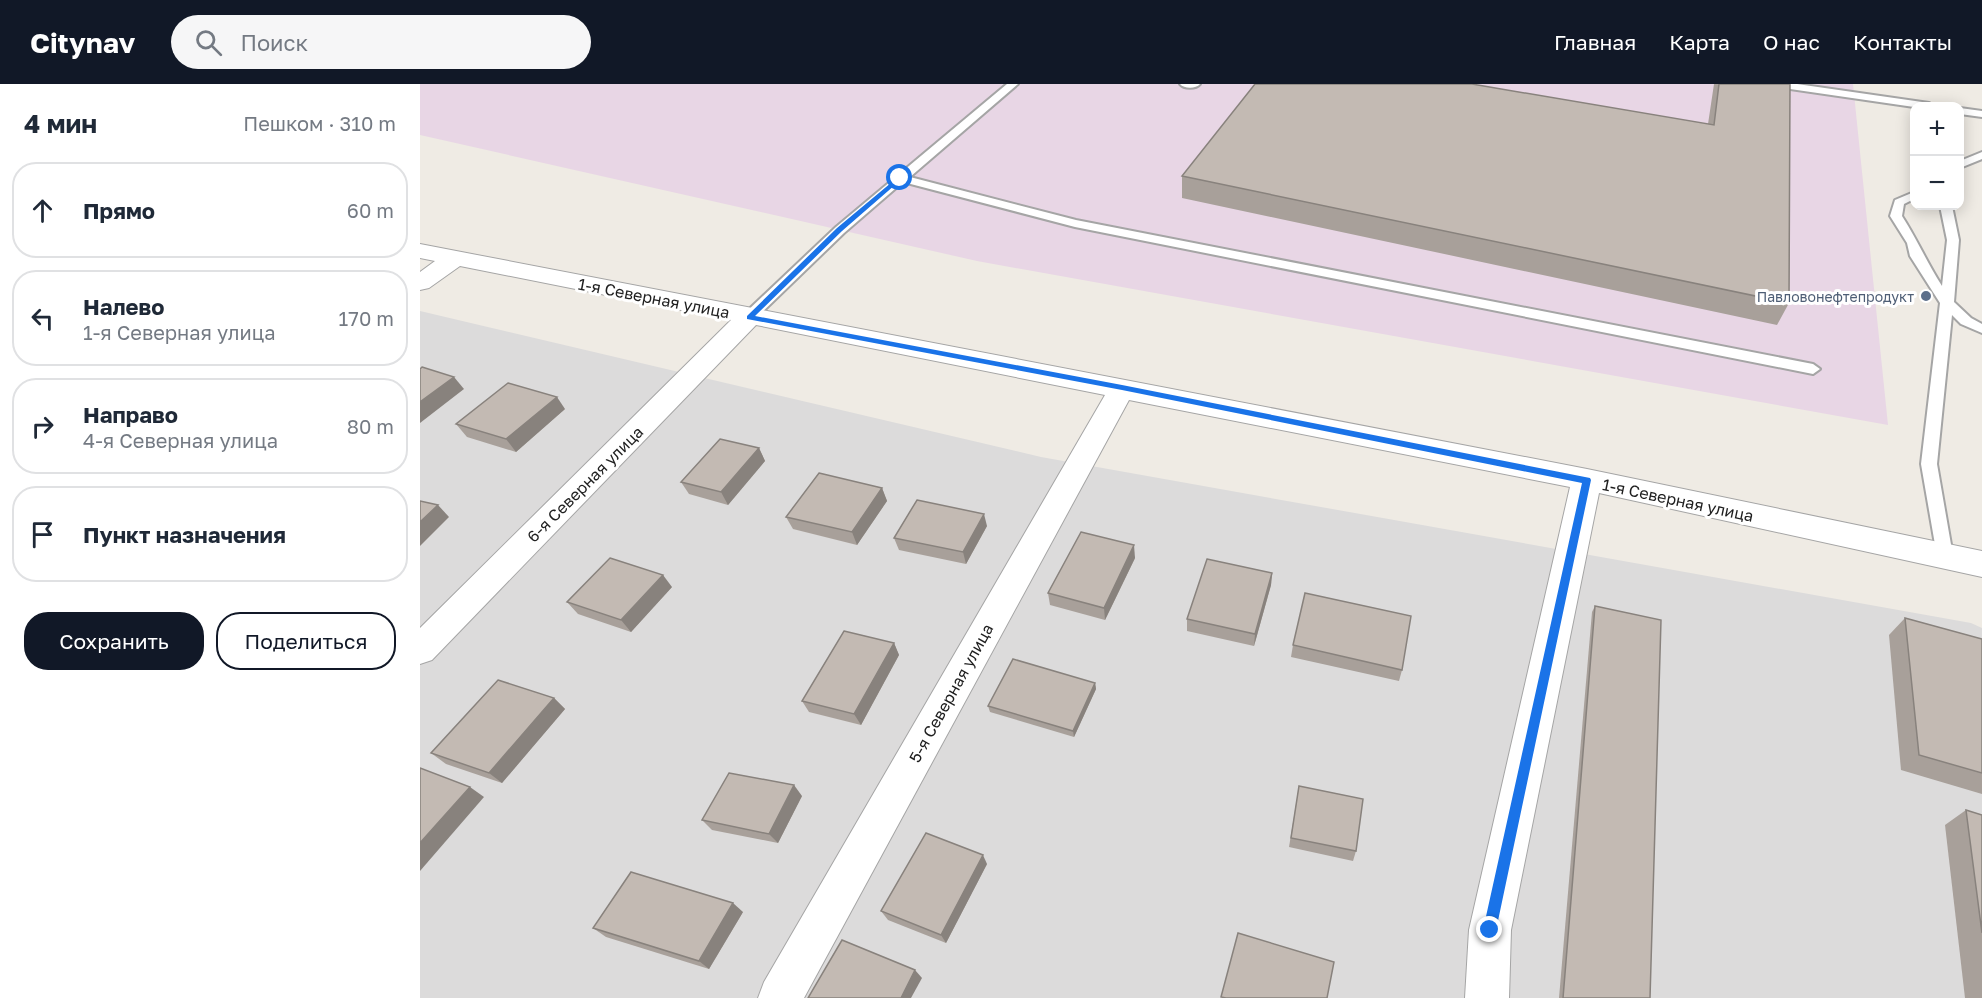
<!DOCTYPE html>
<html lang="ru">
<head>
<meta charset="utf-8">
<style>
	body { margin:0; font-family:"Golos Text",sans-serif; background:#f6f6f7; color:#1f2937 }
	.controls { position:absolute; right:18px; top:18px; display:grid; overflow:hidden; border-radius:12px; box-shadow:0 3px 15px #0003 }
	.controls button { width:54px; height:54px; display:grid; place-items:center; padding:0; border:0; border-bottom:2px solid #e0e1e3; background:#fff; color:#1f2937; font:30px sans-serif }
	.stop { position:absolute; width:18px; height:18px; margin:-14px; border:4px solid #1a73e8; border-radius:50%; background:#fff }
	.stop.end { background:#1a73e8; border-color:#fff; box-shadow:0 2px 6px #0008 }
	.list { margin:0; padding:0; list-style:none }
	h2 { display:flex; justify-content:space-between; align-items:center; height:78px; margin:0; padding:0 24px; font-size:26px }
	h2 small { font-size:20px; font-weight:400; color:#747a83 }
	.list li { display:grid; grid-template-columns:39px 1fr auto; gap:18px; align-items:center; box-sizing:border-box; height:96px; margin:0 12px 12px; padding:0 12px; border:2px solid #e0e1e3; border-radius:24px }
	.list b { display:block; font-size:22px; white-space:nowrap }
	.list p { margin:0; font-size:20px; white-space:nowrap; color:#747a83 }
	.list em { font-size:20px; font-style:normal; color:#747a83 }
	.actions { display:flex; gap:12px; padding:18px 24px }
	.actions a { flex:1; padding:14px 0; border:2px solid #111827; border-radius:24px; text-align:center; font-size:21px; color:#111827 }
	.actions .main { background:#111827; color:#fff }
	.icon { flex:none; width:33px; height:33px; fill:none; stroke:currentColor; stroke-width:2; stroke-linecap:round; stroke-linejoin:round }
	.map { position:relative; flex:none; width:1562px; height:914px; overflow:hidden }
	header { display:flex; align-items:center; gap:36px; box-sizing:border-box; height:84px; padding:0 30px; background:#111827; color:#fff }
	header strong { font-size:28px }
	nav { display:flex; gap:33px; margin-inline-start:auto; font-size:21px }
	.search { width:420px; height:54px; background:#f6f6f7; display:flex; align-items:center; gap:15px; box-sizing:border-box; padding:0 21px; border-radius:33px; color:#747a83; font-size:22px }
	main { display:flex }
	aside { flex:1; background:#fff }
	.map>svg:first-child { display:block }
</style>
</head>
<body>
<header>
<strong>Citynav</strong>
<div class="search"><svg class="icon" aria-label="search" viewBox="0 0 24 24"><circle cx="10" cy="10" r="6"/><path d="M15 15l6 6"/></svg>Поиск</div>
<nav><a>Главная</a><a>Карта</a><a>О нас</a><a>Контакты</a></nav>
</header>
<main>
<aside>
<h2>4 мин<small>Пешком · 310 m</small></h2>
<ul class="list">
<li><svg class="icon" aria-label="ahead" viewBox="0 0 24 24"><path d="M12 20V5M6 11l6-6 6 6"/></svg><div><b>Прямо</b></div><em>60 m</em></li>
<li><svg class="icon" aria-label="left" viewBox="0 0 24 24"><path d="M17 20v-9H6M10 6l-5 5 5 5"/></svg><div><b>Налево</b><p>1-я Северная улица</p></div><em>170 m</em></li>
<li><svg class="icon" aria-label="right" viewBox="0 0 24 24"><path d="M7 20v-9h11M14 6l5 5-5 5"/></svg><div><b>Направо</b><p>4-я Северная улица</p></div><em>80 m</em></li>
<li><svg class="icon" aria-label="arrive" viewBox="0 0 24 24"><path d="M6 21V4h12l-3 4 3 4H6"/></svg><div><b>Пункт назначения</b></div></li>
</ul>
<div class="actions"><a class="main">Сохранить</a><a>Поделиться</a></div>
</aside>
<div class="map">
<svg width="1562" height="914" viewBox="0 0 1562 914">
	<rect width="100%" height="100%" fill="#efebe4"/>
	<polygon fill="#dcdbdb" points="0,227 621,373 1551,539 1562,544 1562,914 0,914"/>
	<polygon fill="#e8d6e5" points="0,0 1433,0 1468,341 557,177 0,51"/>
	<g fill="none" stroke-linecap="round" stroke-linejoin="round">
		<g stroke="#a5a5a5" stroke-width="4">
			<g id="lane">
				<polygon points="587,0 598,0 490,93 656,136 1393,280 1400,285 1393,290 655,143 483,98 424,149 334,236 324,236 322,233 324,230 416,143"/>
				<path d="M760,0H780C776,5 764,5 760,0Z"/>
				<polygon points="1351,0 1377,0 1509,19 1514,22 1494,23 1356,3"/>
				<polygon points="1540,24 1562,27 1562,33 1540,30"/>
				<polygon points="1562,68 1562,75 1540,84 1540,77"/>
				<path d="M1494,108V115L1484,120L1482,132C1497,155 1507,179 1522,202L1527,156L1520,122H1532L1539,156L1534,218L1551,234L1562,240V249L1541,240L1532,231L1517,380L1533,472L1531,477L1525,478L1519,477L1517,472L1501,380L1520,219L1490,172L1487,159L1470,132L1475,116Z"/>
			</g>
		</g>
		<g stroke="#a5a5a5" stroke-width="2">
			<polygon id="street" points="0,160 1167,385 1562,467 1562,493 1179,409 1091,846 1089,914 1045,914 1049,846 1150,403 709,316 384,914 338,914 344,898 685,311 336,241 12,576 0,580 0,544 311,236 40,182 9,204 0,206 0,188 15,177 0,174"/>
		</g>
		<use href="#lane" fill="#fff" fill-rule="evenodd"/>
		<use href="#street" fill="#fff" fill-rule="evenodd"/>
	</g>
	<g fill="#a8a09a">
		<polygon points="1294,0 1370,0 1369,219 1357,241 762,114 762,92 1288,40"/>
		<polygon points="145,325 96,368 47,353 36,340"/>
		<polygon points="339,364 345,377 308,421 269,410 261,398"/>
		<polygon points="462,404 467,417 437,461 373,445 366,433"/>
		<polygon points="567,442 546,480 479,466 474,454"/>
		<polygon points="715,474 685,536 630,521 628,509"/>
		<polygon points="852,489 851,501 834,562 767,547 767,535"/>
		<polygon points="252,503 211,548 158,530 147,518"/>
		<polygon points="1175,522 1230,914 1139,914 1172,528"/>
		<polygon points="1485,534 1562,555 1562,710 1481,686 1469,551"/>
		<polygon points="474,559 479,571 441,641 389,628 382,617"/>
		<polygon points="873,561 982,586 979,597 871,573"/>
		<polygon points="675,599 676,605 654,653 570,628 568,622"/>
		<polygon points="134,614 145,625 82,699 26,680 11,669"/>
		<polygon points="879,702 936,767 933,777 869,763"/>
		<polygon points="382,712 358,759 292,746 282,736"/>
		<polygon points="1546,726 1562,731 1562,914 1545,914 1525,741"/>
		<polygon points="567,780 526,859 468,836 461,827"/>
		<polygon points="323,828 289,885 186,853 173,844"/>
	</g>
	<g fill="#88827d">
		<polygon points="34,293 44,305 0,339 0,318"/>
		<polygon points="137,313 145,325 96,368 86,355"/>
		<polygon points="339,364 345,377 308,421 301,408"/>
		<polygon points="462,404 467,417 437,461 432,448"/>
		<polygon points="18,421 29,433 0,462 0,438"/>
		<polygon points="564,430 567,442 546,480 543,468"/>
		<polygon points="714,461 715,474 685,536 684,524"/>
		<polygon points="852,489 851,501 834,562 835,550"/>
		<polygon points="243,491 252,503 211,548 201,536"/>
		<polygon points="474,559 479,571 441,641 434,630"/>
		<polygon points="675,599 676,605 654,653 653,647"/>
		<polygon points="134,614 145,625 82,699 69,689"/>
		<polygon points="374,701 382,712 358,759 349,750"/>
		<polygon points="50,703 64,713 0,787 0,759"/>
		<polygon points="563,771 567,780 526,859 521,851"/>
		<polygon points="313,819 323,828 289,885 279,877"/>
		<polygon points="495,886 502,894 491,914 481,914"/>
	</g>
	<g fill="#c3bab3" stroke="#88827d" stroke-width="1.5">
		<polygon points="835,0 1052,0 1294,41 1299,0 1370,0 1369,219 762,92"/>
		<polygon points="2,283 34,293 0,318 0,285"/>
		<polygon points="88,299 137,313 86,355 36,340"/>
		<polygon points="300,355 339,364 301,408 261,398"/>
		<polygon points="399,389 462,404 432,448 366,433"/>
		<polygon points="497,416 564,430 543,468 474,454"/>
		<polygon points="0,417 18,421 0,438"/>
		<polygon points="661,448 714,461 684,524 628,509"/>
		<polygon points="190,474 243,491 201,536 147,518"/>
		<polygon points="787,475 852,489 835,550 767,535"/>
		<polygon points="885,509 991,532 982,586 873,561"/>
		<polygon points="1175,522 1241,536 1230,914 1143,914"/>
		<polygon points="1485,534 1562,555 1562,689 1499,671"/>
		<polygon points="424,547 474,559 434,630 382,617"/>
		<polygon points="593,575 675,599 653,647 568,622"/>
		<polygon points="78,596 134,614 69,689 11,669"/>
		<polygon points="0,684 50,703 0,759"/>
		<polygon points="309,689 374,701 349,750 282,736"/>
		<polygon points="879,702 943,715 936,767 871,754"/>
		<polygon points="1546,726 1562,731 1562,849"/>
		<polygon points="506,749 563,771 521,851 461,827"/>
		<polygon points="211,788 313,819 279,877 173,844"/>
		<polygon points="818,849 914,878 907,914 806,914 801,913"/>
		<polygon points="422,856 495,886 481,914 388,914"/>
	</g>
	<polygon fill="#1a73e8" points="478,93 483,94 422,147 335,232 702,301 1170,394 1171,396 1075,851 1070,853 1065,851 1063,846 1162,399 702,306 327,235 327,232 417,144"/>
	<circle fill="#5c6f8a" stroke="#fff" stroke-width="2" cx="1506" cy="212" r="6"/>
	<g text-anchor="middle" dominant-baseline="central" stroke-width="6" stroke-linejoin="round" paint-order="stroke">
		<g font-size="14" fill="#4e5e75" stroke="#fff" text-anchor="end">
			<text x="1494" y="212">Павловонефтепродукт</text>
		</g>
		<g font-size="16" fill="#1e1e1e" stroke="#fff">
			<text transform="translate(234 214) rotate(11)">1-я Северная улица</text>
			<text transform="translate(165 400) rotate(-45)">6-я Северная улица</text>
			<text transform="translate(1258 416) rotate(12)">1-я Северная улица</text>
			<text transform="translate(531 609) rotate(-61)">5-я Северная улица</text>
		</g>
	</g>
</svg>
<div class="controls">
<button>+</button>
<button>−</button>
</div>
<div class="stop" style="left:480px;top:94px"></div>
<div class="stop end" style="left:1070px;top:846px"></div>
</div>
</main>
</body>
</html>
